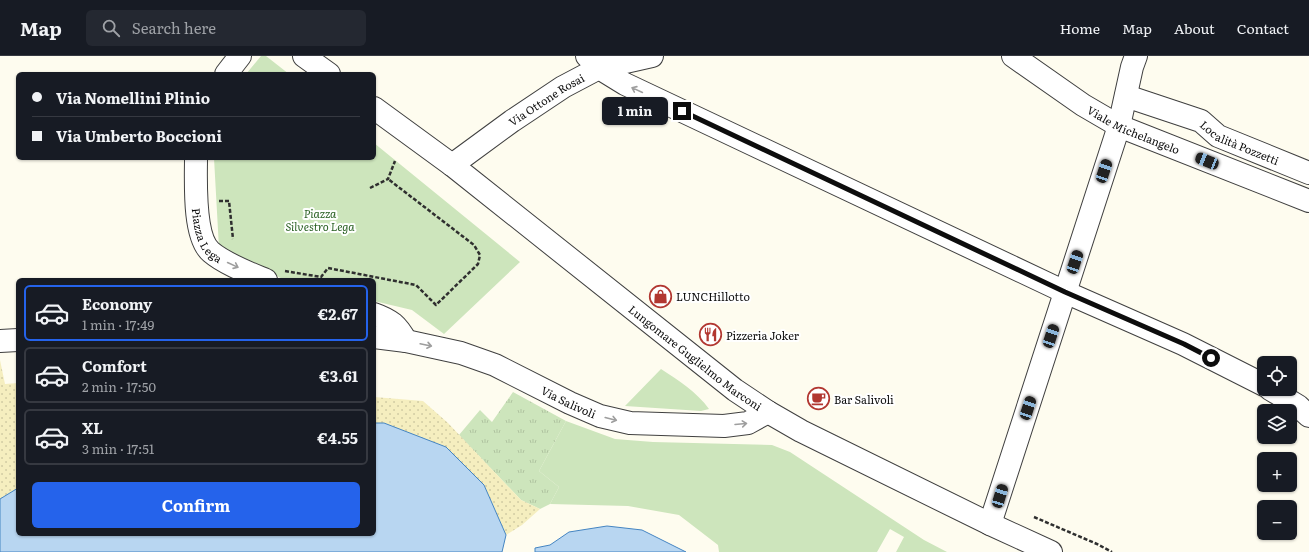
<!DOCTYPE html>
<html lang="en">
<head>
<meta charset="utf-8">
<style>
  body { margin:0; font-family:Literata,serif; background:#242831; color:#f1f3f6; height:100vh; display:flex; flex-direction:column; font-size:15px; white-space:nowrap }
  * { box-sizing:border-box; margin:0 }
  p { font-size:13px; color:#9ea1a6 }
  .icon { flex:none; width:22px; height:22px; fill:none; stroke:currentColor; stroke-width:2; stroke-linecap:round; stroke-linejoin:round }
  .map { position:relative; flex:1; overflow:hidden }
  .details { position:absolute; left:16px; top:222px; width:360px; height:258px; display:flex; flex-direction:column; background:#171b24; border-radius:6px; box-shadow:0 1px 3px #0004 }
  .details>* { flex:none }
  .hud { position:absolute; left:16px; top:16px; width:360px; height:88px; border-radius:6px; box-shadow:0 1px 3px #0004; display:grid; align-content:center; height:88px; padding:0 16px; background:#171b24 }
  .tools { position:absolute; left:1257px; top:300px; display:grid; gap:8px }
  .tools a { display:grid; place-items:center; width:40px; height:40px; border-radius:6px; background:#171b24; box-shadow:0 1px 3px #0004; font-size:20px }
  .end { position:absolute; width:18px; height:18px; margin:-9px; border:5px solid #0d0d0d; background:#fff; box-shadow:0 0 0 2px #fff }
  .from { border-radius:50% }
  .bubble { position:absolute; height:28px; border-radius:6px; background:#171b24; box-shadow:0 1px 3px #0004; font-size:13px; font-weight:700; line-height:28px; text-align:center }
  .car { position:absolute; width:12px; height:24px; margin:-12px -6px; border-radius:5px; box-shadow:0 0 3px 1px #0007; background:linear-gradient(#222 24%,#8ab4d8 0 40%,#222 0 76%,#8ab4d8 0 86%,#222 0) }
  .hud b { display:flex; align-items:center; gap:14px; height:38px; font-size:15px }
  .hud b+b { border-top:1px solid #363941 }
  .hud i { width:10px; height:10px; background:#f1f3f6 }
  ul { padding:7px 0 0; list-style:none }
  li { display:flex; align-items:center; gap:12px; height:56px; margin:0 8px 6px; padding:0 8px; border:2px solid #363941; border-radius:6px }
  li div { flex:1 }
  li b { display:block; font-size:15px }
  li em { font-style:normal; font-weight:700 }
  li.selected { border-color:#2563eb }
  li>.icon { width:36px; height:36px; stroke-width:1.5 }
  .button { display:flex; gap:8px; margin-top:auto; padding:8px 16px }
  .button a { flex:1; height:46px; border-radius:6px; background:#2563eb; color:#fff; font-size:16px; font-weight:700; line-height:46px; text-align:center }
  header { display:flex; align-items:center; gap:24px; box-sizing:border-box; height:56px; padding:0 20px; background:#171b24; border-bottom:1px solid #363941 }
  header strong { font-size:19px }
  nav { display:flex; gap:22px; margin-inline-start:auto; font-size:14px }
  .search { width:280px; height:36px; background:#242831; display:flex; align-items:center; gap:10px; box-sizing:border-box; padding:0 14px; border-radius:6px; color:#9ea1a6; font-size:15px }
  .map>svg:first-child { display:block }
</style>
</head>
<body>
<header>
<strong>Map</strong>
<div class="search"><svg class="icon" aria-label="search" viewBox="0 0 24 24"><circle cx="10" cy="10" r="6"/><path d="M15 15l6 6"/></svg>Search here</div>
<nav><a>Home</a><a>Map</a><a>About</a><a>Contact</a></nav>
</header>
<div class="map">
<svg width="1309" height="496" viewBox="0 0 1309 496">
  <defs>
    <pattern id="grass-tufts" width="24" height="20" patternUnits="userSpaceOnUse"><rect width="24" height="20" fill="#cde5bc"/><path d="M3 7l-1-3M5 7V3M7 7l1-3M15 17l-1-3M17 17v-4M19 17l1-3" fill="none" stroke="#afc3a0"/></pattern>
    <pattern id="sand-dots" width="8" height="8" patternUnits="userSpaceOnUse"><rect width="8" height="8" fill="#f5eebf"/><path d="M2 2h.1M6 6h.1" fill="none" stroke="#d1cba3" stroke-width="1.8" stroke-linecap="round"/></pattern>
  </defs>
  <rect width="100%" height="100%" fill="#fefcef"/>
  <path fill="url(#grass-tufts)" d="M513,336L566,365L539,415L559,431L550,448L540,453L521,444L459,379L480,354L492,366Z"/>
  <path fill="url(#sand-dots)" d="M0,304L5,328L18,327V432L0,443Z
    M374,341L423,345L448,367L521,444L540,453L522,469L506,479L484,429L384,367H374Z"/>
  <path fill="#cde5bc" d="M261,0H266L289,18H246Z
    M374,87L520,206L444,278L412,254L374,245V224H285L219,192L214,102H374Z
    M661,313C678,324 697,336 709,353L701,355L625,350Z
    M566,365L615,383L653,386L772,389L790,396L924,484L947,496H896L904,481L890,473L877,496H719L718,489L679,459L628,450L550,448L559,431L539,415Z"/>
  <path fill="#b8d6f1" stroke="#4585c2" d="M374,367H384L446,391L484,429L506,479L502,496H0V443L18,432V478H374Z
    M607,470L642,474L686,496H535V492L550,489L569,476Z"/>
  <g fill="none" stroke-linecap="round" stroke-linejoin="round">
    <defs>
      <g id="minor">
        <path d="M304,0L329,18"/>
        <path d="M587,0L599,12L625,28L1065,236L1183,288L1264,329"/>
        <path id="s1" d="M1013,0L1083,49L1119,70L1309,145"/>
        <path d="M226,18L240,0"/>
        <path id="s2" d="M1126,40L1201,65L1218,80L1309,117"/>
        <path id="s3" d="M374,52L452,109L735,334L768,356L801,375L990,468L1051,496"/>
        <path id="s4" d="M196,102C196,125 193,181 211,196C225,208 249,217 266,224"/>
        <path id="s5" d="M452,109L512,65L563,31L599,12L652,0"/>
        <path d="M374,258C391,264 397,269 406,285"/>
        <path id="s6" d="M374,281L406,285L461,297L495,309L570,347L600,360L630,367L724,370L748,367L768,356"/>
        <path d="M0,285L18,284"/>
        <path d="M1270,333L1298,350L1309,360"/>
        <path d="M990,468L1119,70L1132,11L1136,0"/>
      </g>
    </defs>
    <use href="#minor" stroke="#404040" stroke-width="24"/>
    <path stroke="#2f2f2f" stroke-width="2.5" stroke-dasharray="4 2" stroke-linecap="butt" d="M370,132L388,123L395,105
      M219,145H229L233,183
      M285,215L321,221L328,212L416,229L436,249L478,208L480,199L474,189L388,123
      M1034,461L1097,488L1112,496"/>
    <use href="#minor" stroke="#fff" stroke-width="22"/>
  </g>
  <defs><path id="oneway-shaft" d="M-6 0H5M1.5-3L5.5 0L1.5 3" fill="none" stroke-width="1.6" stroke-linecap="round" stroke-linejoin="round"/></defs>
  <g stroke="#9e9e9e">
    <use href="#oneway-shaft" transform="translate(637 34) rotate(-155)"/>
    <use href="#oneway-shaft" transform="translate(233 209) rotate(25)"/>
    <use href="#oneway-shaft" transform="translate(426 289) rotate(12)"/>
    <use href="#oneway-shaft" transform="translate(611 363) rotate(14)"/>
    <use href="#oneway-shaft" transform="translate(741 368) rotate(-5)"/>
  </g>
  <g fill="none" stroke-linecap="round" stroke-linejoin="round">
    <path stroke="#0d0d0d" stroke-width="5" d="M682,55L1065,236L1184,288L1211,302"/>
  </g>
  <defs>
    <symbol id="shop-ring" viewBox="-11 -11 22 22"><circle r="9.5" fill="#fff" stroke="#b23731" stroke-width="1.5"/><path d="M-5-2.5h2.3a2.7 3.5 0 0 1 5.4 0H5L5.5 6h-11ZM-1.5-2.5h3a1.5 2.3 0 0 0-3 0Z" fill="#b23731"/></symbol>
    <symbol id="restaurant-ring" viewBox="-11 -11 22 22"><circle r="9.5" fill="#fff" stroke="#b23731" stroke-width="1.5"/><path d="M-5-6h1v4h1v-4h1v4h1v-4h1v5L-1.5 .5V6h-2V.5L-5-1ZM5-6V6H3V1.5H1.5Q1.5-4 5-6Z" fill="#b23731"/></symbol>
    <symbol id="cafe-ring" viewBox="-11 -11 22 22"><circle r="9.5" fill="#fff" stroke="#b23731" stroke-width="1.5"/><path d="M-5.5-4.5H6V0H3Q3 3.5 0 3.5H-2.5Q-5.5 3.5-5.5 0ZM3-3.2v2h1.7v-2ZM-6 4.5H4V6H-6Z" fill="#b23731"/></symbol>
  </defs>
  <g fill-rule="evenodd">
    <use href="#shop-ring" x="648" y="228" width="25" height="25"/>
    <use href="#restaurant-ring" x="698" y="266" width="25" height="25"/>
    <use href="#cafe-ring" x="806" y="330" width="25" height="25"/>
  </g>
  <g text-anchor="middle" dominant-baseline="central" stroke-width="4" stroke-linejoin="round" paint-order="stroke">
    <g font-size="11" fill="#0d0d0d" stroke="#fff">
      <text stroke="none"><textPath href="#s5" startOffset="115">Via Ottone Rosai</textPath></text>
      <text stroke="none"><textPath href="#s1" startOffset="142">Viale Michelangelo</textPath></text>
      <text stroke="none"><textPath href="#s2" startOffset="124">Località Pozzetti</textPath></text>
      <text stroke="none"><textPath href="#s4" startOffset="80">Piazza Lega</textPath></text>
      <text stroke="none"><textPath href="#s3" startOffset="407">Lungomare Guglielmo Marconi</textPath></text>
      <text stroke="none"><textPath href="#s6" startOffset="207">Via Salivoli</textPath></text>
    </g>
    <g font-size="11" font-style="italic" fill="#2a6023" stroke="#fff">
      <text x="320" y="157">Piazza<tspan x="320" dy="13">Silvestro Lega</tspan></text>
    </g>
    <g font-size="11" fill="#0d0d0d" stroke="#fff" text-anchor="start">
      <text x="676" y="240">LUNCHillotto</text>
      <text x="726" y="279">Pizzeria Joker</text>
      <text x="834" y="343">Bar Salivoli</text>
    </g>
  </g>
</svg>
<div class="tools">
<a><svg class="icon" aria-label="locate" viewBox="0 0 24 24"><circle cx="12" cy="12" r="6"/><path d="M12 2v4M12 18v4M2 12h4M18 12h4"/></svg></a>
<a><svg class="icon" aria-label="layers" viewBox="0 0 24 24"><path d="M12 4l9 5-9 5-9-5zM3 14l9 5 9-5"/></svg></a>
<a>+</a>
<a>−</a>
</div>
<i class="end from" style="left:1211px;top:302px"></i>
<i class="end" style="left:682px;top:55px"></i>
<div class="bubble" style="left:602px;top:41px;width:66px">1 min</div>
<i class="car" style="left:1207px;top:105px;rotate:292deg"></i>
<i class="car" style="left:1104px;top:115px;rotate:18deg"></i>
<i class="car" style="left:1075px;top:206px;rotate:18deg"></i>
<i class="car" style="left:1051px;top:280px;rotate:18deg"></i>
<i class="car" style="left:1028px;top:352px;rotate:18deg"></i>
<i class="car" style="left:1000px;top:440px;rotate:17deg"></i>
<div class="hud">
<b><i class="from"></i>Via Nomellini Plinio</b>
<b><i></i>Via Umberto Boccioni</b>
</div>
<section class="details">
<ul>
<li class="selected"><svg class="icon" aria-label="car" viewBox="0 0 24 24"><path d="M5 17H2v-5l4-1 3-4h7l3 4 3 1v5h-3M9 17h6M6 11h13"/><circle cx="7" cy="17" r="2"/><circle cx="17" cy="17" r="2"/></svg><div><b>Economy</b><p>1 min · 17:49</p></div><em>€2.67</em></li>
<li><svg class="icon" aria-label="car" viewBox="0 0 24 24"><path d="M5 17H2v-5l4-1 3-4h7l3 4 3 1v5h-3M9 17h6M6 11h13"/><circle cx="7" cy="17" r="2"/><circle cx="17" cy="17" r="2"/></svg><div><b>Comfort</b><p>2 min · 17:50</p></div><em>€3.61</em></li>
<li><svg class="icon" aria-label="car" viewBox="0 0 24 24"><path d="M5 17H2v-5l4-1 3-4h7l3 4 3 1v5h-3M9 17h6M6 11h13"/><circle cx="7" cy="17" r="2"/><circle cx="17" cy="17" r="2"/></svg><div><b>XL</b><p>3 min · 17:51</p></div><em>€4.55</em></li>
</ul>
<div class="button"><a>Confirm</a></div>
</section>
</div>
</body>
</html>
